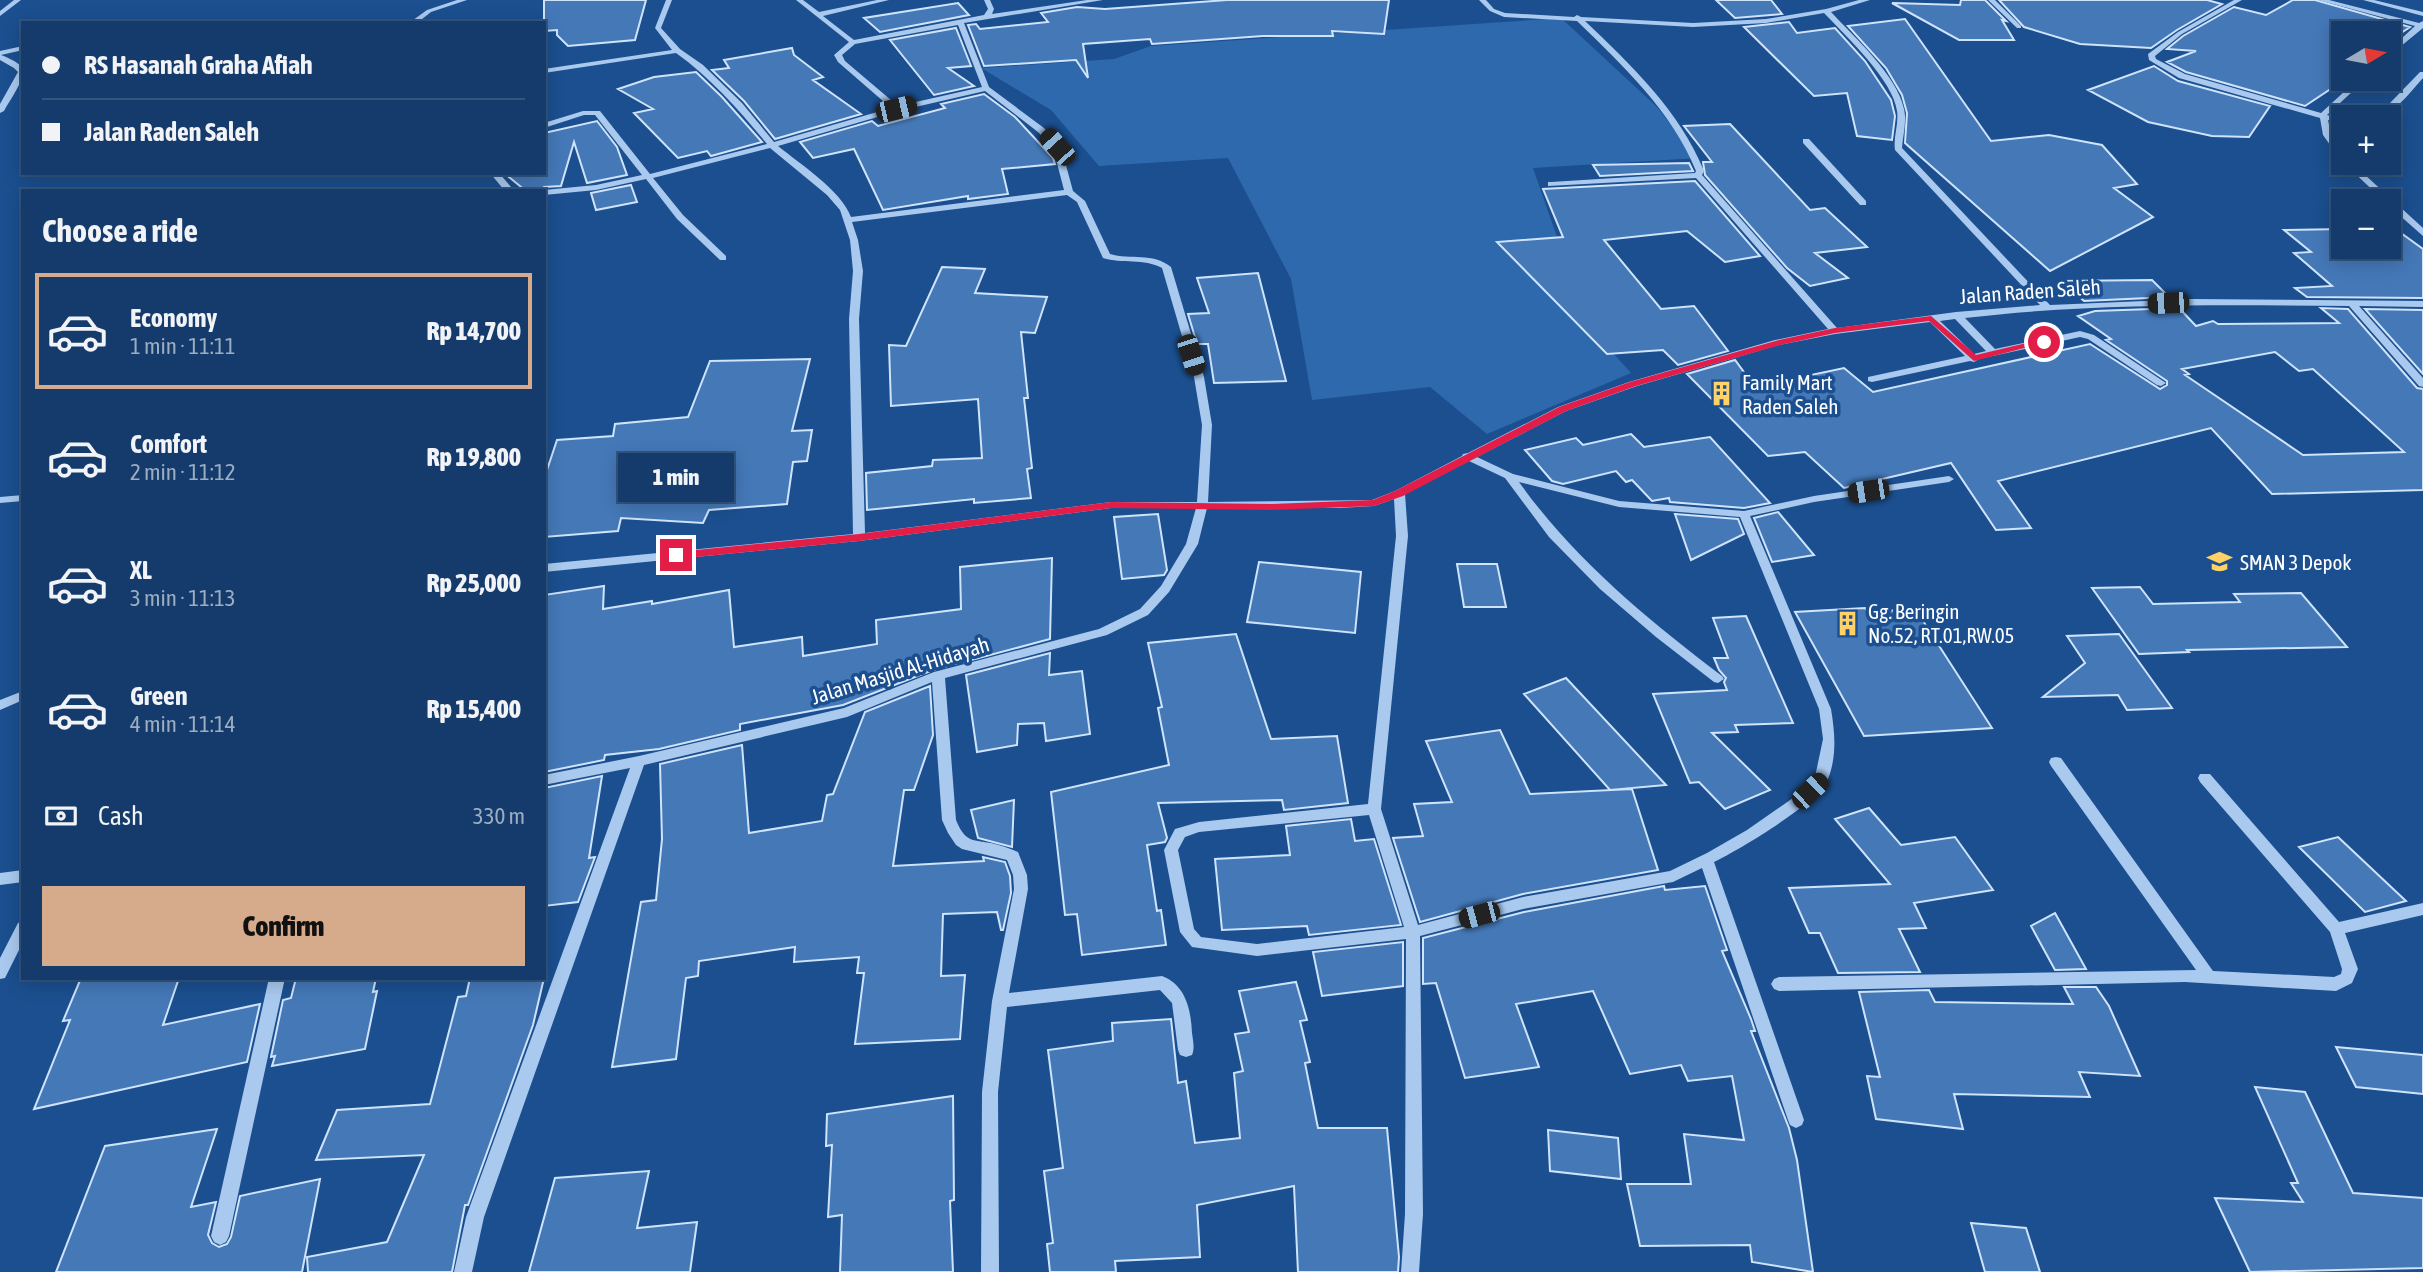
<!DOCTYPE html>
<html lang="en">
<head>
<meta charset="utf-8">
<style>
  body { margin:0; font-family:"Asap Condensed",sans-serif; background:#1d4271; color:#f1f3f6; height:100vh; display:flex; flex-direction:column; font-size:26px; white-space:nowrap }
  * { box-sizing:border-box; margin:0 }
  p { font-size:23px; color:#9dadc1 }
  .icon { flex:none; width:38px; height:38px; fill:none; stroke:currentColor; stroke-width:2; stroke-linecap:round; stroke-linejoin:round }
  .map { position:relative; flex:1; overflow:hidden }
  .sheet { position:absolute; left:21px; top:189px; width:525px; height:791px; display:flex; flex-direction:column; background:#143b6b; border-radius:0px; box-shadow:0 4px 18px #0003,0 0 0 2px #33557e }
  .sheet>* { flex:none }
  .guide { position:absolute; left:21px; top:21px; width:525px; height:154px; border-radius:0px; box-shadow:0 4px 18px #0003,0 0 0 2px #33557e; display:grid; align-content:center; height:154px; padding:0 21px; background:#143b6b }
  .needle { width:46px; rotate:80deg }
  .tools { position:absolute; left:2331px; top:21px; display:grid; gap:14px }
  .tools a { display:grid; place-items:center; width:70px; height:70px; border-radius:0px; background:#143b6b; box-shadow:0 4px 18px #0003,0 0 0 2px #33557e; font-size:35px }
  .end { position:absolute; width:32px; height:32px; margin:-16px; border:9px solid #e11d48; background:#fff; box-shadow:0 0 0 4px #fff }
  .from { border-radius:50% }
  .bubble { position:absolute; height:49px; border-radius:0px; background:#143b6b; box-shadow:0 4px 18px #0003,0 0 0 2px #33557e; font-size:23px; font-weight:800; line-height:49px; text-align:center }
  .car { position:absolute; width:21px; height:42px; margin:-21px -10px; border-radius:9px; box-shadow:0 0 5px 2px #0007; background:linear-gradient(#222 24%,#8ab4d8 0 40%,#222 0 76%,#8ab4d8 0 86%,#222 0) }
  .guide b { display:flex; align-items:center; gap:24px; height:66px; font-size:26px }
  .guide b+b { border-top:2px solid #33557e }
  .guide i { width:18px; height:18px; background:#f1f3f6 }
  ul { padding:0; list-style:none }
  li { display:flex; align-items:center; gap:21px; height:116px; margin:0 14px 10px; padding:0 7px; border:4px solid transparent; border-radius:0px }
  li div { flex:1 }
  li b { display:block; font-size:26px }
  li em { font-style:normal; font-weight:800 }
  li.active { border-color:#d6ab8b }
  li>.icon { width:63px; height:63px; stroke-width:1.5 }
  h2 { padding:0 21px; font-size:32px; line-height:84px }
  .pay { display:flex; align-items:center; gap:18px; height:77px; padding:0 21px; font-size:26px }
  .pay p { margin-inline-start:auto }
  .primary-button { display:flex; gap:14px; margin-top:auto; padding:14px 21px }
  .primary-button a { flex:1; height:80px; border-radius:0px; background:#d6ab8b; color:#111; font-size:28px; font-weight:800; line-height:80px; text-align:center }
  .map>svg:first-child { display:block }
</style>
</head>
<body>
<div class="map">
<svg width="2423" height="1272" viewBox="0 0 2423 1272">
  <rect width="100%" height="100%" fill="#1b4f8f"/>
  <path fill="#2e69ad" d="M1561,18L1656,106L1698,158L1533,168L1557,237L1514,243L1631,373L1487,434L1430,387L1312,400L1291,279L1228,158L1099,166L1051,110L981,68L1114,59L1151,46Z"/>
  <path fill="#4478b7" stroke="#cfe3fa" stroke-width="2" fill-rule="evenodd" d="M544,0H646L635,40L568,46L557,35V30L544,31Z
    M1227,0H1389L1384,34L1332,31L1333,36H1263L1152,44L1150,39L1083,44L1088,78L1076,60L984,66L968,25L976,24L980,29L1048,22L1041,13L1077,7L1105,9Z
    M1716,0H1771L1782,14L1735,18Z
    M1961,0H1985L2006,21L2002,20L2014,40H1959L1892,3L1960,5Z
    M1999,0H2207L2222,4L2177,30L2151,48L2080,44L2024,27Z
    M2293,0H2315L2410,27L2392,39L2396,40L2389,47V33H2343V75L2338,79L2344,80L2305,106L2186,72L2167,62L2196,51L2167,49L2183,36L2234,7L2266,15Z
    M958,3L969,15L880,32L864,18Z
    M1905,19L1991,141L2049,135L2102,145L2137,184L2114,188L2153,217L2050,271L1905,143L1907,113L1902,95L1886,68L1848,26Z
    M1789,22L1797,33L1835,28L1865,61L1891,100L1895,116L1892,140L1857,136L1847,93L1814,96L1744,27Z
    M956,28L971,66L948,68L974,86L934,95L890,40Z
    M792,48L794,55L823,77L813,80L861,114L775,139L744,101L712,70L729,68L724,60Z
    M2154,66L2178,81L2270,106L2249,137L2212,136L2148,122L2088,90Z
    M696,72L722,97L762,142L711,156L707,151L678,158L634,113L653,109L618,89L654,77Z
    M984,94L1015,117L1053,158L1055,164L1002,169L1008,194L968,199V196L883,210L854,149L813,158L800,142L872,121L878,126L945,108L941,104Z
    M597,121L617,147L627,175L587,183L574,142L561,186L544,187L541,191H526L504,173H544V133Z
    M1730,124L1810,210L1825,208L1867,247L1815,253L1848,278L1810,286L1787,268L1705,175L1703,162H1712L1684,126Z
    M1689,163L1693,171L1600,176L1593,165Z
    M1695,181L1760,256L1725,262L1687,231L1604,240L1661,309L1694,306L1728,351L1678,365L1663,350L1607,354L1497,242L1563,237L1543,189Z
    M631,185L637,202L596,210L591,193Z
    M2389,228H2394L2423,249V298L2307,297L2295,288L2332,286L2294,253L2311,252L2284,230L2343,229V247H2389Z
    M942,267L985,269L975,293L1047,297L1035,333L1021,332L1028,398H1024L1032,468L1027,469L1031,498L974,503V499L867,510L866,473L932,466L933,460L982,458L978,399L891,406L889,345L906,346Z
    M1258,273L1286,381L1214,383L1208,344H1197L1188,314L1209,313L1197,278Z
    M2152,280L2169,297L2084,301L2061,281Z
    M2179,308L2196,326L2213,321L2218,324L2339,323L2321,308L2348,309L2417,388L2423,389V490L2272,494L2211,428L1998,481L2031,528L1996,530L1951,463L1844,488L1805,452L1768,456L1687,374L1735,360L1755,387L1844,368L1873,392L2090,344L2160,389L2167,385V381L2106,340L2111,339L2078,316L2095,311ZM2275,352L2299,371L2313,369L2404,452L2303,455L2185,375L2189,374L2182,369Z
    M2365,309L2423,310V374Z
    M810,359L792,431L812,430L807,461L793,462L787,504L709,510L703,523L621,518L618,531L544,537V479L557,440L613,436L615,424L688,417L710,361Z
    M1631,434L1644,447L1710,437L1770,503L1744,508L1670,502L1669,498L1652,501L1632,480L1626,482L1616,471L1563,484L1552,481L1525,450L1576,438L1583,445Z
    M1778,512L1814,555L1772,562L1754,518Z
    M1158,514L1167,570L1164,575L1122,579L1114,517Z
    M1675,514L1738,519L1744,534L1691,560Z
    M1052,558L1050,639L964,662L962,651L958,663L933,670L843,705L740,724V730L659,749L605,755L604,760L544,772V595L604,586L603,609L652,601V604L729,590L734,647L802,637L803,656L877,644L876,620L961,609L960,567Z
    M1259,562L1361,572L1355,633L1247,622Z
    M1457,564H1497L1506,607H1464Z
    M2140,587L2153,604L2240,602L2234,594L2301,593L2347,647L2187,650L2189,652L2139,654L2092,588Z
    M1865,608L1867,611L1916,610L1992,728L1864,736L1795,612Z
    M1746,616L1793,723L1735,725L1738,732L1712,733L1770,790L1725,809L1699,782L1690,783L1653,694L1727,690L1724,682L1726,678L1719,670L1714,658H1728L1713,618Z
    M1236,634L1271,739L1337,736L1348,803L1284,810L1282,800L1158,803L1167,838L1165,842L1147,845L1157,911L1161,910L1166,945L1082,955L1077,914L1065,915L1051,792L1169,765L1158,708L1162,707L1148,643Z
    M2119,634L2172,708L2127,710L2118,695L2043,697L2085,663L2067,636Z
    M1050,653L1049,675L1082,671L1090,734L1046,741L1044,723L1018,724L1017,745L977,752L966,675Z
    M1566,678L1666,785L1610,790L1524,694Z
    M930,686L933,735L914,790H904L893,866L984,861L983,857L1005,862L1010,876L1011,893L1003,930H1001L997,912L943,914L941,976L965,975L960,1039L855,1044L864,973H857L859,957L794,962L795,947L699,961L698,976L686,978L676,1059L612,1067L641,902L656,900L662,839L660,764L742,745L749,833L822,821L827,795L833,794L865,712Z
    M1500,730L1530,794L1632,789L1658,870L1523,894L1420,922L1393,838L1423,836L1414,804L1452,802L1426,741Z
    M602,776L589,858L595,857L578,902L544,906V788Z
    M1014,800L1012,847L978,838L971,810Z
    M1869,808L1901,845L1955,837L1993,890L1914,903L1926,928L1899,929L1920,972L1838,973L1820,933H1809L1789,888L1890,884L1835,819Z
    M1351,819L1355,841L1374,839L1401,925L1309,935L1307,926L1222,930L1215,859L1290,855L1286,826Z
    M2338,837L2406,901L2365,912L2299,847Z
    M1664,886L1665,890L1705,886L1727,950L1722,951L1751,1019L1755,1031H1751L1789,1128L1797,1160L1813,1272L1752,1262L1750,1245L1640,1246L1627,1184H1691L1684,1134L1744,1140L1732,1076L1688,1081L1681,1065L1630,1074L1593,991L1516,1004L1539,1067L1465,1078L1436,983L1423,984V938L1524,912Z
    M2055,913L2086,969L2055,970L2031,926Z
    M1403,942V986L1322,996L1313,952Z
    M81,978H179L163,1025L260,1004L247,1062L34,1109L70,1020L63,1021Z
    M296,978H376L373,992L377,991L365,1049L272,1066L275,1056L271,1057L283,1000L291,998Z
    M470,978H544L533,1025L468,1205H465L452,1272H308L307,1257L387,1242L424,1155L316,1160L337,1110L430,1104L458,997L466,996Z
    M1296,982L1307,1020L1300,1021L1310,1062L1305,1063L1318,1128H1387L1399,1257L1398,1272H1298L1294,1186L1197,1205L1200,1257L1115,1261L1116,1272H1050L1047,1244L1053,1243L1044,1171L1063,1168L1048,1050L1113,1041L1112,1023L1171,1019L1178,1083L1186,1081L1195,1143L1240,1138L1234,1073L1243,1071L1235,1034L1249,1032L1239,991Z
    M2064,987H2096L2109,1006L2140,1076L2079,1072L2090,1097L1954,1094L1963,1129L1876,1119L1867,1076L1880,1077L1859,992L1929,990L1935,1002L2073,1004Z
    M2336,1047L2423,1055V1094L2356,1087Z
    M2255,1087L2305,1092L2353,1193L2423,1198V1268L2250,1272L2215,1198L2303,1202L2291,1183H2298Z
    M953,1096L954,1200L950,1201L953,1272H840L842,1215L828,1217L832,1145L826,1146L827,1114Z
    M217,1129L191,1207L216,1202L208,1235L212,1243L219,1247L227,1244L231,1237L240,1196L320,1179L302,1272H56L105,1146Z
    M1548,1130L1618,1138L1621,1179L1550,1171Z
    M649,1171L637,1228L697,1222L690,1272H529L555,1178Z
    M1971,1223L2026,1228L2040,1272H1985Z"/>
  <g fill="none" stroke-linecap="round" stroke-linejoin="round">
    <path fill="#a9c9ee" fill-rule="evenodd" d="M14,0H21L0,16V11Z
      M457,0H467L431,12L417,23H409L427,10Z
      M666,0H672L661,28L680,49L703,65L742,103L774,142L891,108L838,62L834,55L849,42L796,0H803L819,12L877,0H889L823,16L854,40L984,15L988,9L984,0H990L994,9L992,14L1087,0H1103L964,23L989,87L1044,128L1061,147L1073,191L1085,201L1110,254C1130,260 1153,252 1171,267L1204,377L1212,425L1208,502L1372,500L1395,491L1462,456L1463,454L1468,453L1558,407L1629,382L1775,340L1828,329L1696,178L1548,186V182H1551L1695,173L1696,171C1672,111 1622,65 1577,21L1504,17L1490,11L1479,0H1486L1494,9L1505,13L1574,17L1577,15L1581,17L1693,23L1766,19L1826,9L1859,0H1870L1831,12C1854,37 1897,75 1904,109C1907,121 1903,135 1902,148L2050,305L2192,299L2423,301V307L2359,306L2423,378V387L2419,386L2349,306C2221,305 2092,303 1965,318L1995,349L2080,331L2094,335L2166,383L2161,386L2157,385L2088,339L2080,337L1979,359L1974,362L1970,361L1872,382L1868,381V377L1965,356L1930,322L1835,334L1779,345L1637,386L1566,411L1477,457L1513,474L1619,501L1744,511L1814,496L1949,476L1954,479L1949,482L1814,502L1750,516L1831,709C1835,733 1837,756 1828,779C1818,803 1739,850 1714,862L1804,1120L1802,1125L1796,1128L1790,1125L1788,1120L1702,868L1673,882L1523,909L1420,936L1423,1214L1419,1272H1401L1405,1214L1406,939L1257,956L1192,947L1180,932L1164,850L1175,829L1199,822L1368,804L1396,536L1394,499L1374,506L1339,508H1207L1198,544L1169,592L1148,615L1107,635L945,678L956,820C965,841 970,840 991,843C1000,845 1009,848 1018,852L1027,875L1028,889L1009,993L1162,976C1186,985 1191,1010 1192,1033C1193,1041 1195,1048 1192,1055L1186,1057L1180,1055L1178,1050L1172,1003L1160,990L1007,1007L998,1092L999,1272H981L982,1092L992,1001L1014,889L1013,875L1007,860L962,849L956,845L948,833L942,820L932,682L847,717L644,765L484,1217L472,1272H454L466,1217L630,768L544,785V775L639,756L844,708L934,672L1099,629L1140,609L1161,586L1186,544L1196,508H1111L859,541L544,572V564L853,534L849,319L853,271L850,240L840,210L827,195L770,148L653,178L683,215L726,256V260H720L677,219L646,179L596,190L544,195V190L596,185L642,175L595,115H584L544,128V123L583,111H600L650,174L767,144C739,110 711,78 676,53L544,73V69L672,50L655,28ZM1824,13C1846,36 1893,80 1897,111C1899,124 1893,137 1895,150L2040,305L1956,312L1837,328L1702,175L1704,171C1680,111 1631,65 1585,21L1693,27L1766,23ZM958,25L982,87L898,106L845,61L842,55L855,44ZM985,91L1038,132L1053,148L1064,190L851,217C841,190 800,164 778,146L898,111ZM1067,195L1077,202L1103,258C1122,264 1144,258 1162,268L1194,377L1202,425L1197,502H1111L865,533L859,319L863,271L858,240L852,222ZM1955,319L1986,351L1974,354L1940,321ZM1469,461L1505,478L1549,537L1600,589L1656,637L1714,682L1718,683L1724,679L1722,676C1647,619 1574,559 1519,482L1619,507L1740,517L1819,709L1823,739L1815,777L1793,798L1747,830L1707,853L1670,871L1523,897L1418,925L1381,809L1408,536L1405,494ZM1369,815L1404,927L1257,944L1201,937L1194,929L1178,850L1185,837L1199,832Z
      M1988,0H1995L2021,26V28H2017Z
      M2234,0H2242L2182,34L2155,56L2156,59L2185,74L2321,113L2358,79H2366L2327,115L2343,120V124L2328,120L2331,135L2343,152V159H2340L2323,135L2320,118L2179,78L2149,60L2148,54L2178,32Z
      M2318,0H2329L2419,23L2423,21V28L2389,56V50L2415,26Z
      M2363,0H2374L2423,12V16Z
      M23,46V50L1,55C6,57 16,61 21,66C29,75 9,101 4,111L0,113V104L18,72L14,68L0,60V51Z
      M2420,72H2423V78C2410,92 2393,117 2372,117L2390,103Z
      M1803,139H1809L1866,201V205H1860L1803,143Z
      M2344,163H2352L2423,228V236L2389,206V201H2384Z
      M490,173H499L511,187L521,191H505Z
      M23,495V501L0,503V497Z
      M23,691V700L0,710V700Z
      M2056,757L2061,758L2213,971L2334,977L2341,974L2342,969L2330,932L2200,782L2198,778L2200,774H2210L2339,922L2423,903V915L2345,933L2358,969L2352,983L2336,991L2185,982L1779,991L1774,989L1771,984L1774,979L1779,977L2196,970L2051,766L2049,762L2051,758Z
      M23,870V882L0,885V873Z
      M23,921V942L5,978L0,979V958L18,923Z
      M269,978H285L229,1236L226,1242L220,1245L214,1242L211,1236Z"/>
  </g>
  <path fill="#e11d48" d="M1931,316L1976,355L2044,339L2048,342L1974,361L1929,321L1835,333L1780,345L1636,386L1566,411L1403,496L1374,506L1272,510L1111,508L859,541L676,559L670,555L676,552L859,534L1111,502L1272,504L1373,500L1395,491L1559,407L1630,382L1779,340L1835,328Z"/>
  <defs>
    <symbol id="building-bare" viewBox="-9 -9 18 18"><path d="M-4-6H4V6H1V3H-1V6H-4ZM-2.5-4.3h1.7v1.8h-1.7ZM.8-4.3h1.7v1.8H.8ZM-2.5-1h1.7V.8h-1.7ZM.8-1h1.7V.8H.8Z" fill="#ffd166" stroke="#1b4f8f" stroke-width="2.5" paint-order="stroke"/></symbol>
    <symbol id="school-bare" viewBox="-9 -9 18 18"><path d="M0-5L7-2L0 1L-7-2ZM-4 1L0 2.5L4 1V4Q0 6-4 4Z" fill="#ffd166" stroke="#1b4f8f" stroke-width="2.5" paint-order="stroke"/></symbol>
  </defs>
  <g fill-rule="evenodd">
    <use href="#building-bare" x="1704" y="376" width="35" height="35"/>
    <use href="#school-bare" x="2202" y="544" width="35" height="35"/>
    <use href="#building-bare" x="1830" y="606" width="35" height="35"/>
  </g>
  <g text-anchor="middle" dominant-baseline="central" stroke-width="7" stroke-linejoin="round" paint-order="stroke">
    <g font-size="21" fill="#fff" stroke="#1b4f8f">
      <text transform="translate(2030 291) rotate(-4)">Jalan Raden Saleh</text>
      <text transform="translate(900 670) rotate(-17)">Jalan Masjid Al-Hidayah</text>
    </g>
    <g font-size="21" fill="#fff" stroke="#1b4f8f" text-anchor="start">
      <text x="1742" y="382">Family Mart<tspan x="1742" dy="24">Raden Saleh</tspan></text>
      <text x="2240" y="562">SMAN 3 Depok</text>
      <text x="1868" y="611">Gg. Beringin<tspan x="1868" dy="24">No.52, RT.01,RW.05</tspan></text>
    </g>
  </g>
</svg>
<div class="tools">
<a><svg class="needle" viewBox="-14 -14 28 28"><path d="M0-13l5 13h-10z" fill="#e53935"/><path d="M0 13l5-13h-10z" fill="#9dadc1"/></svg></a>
<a>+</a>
<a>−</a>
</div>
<i class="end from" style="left:2044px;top:342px"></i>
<i class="end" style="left:676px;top:555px"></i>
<div class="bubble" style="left:618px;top:453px;width:116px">1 min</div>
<i class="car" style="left:896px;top:109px;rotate:77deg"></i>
<i class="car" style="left:1057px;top:147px;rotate:318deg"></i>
<i class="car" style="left:2168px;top:303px;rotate:268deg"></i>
<i class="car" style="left:1191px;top:355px;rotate:162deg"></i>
<i class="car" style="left:1868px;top:491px;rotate:261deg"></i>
<i class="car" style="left:1810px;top:791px;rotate:46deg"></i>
<i class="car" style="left:1479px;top:915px;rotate:255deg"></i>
<div class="guide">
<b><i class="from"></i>RS Hasanah Graha Afiah</b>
<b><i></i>Jalan Raden Saleh</b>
</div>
<section class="sheet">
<h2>Choose a ride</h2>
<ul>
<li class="active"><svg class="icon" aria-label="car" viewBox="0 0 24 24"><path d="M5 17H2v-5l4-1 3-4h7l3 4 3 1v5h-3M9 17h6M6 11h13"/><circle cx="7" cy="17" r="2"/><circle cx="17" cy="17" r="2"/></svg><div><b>Economy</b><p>1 min · 11:11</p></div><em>Rp 14,700</em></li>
<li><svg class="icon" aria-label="car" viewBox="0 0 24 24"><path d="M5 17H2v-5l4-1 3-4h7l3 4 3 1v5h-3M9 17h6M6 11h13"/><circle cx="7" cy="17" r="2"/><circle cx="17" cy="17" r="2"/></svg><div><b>Comfort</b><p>2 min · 11:12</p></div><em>Rp 19,800</em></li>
<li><svg class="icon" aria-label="car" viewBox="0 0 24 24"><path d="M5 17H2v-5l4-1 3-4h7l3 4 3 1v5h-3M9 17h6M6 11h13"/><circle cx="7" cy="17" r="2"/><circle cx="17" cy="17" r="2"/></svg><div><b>XL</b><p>3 min · 11:13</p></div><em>Rp 25,000</em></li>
<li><svg class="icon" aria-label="car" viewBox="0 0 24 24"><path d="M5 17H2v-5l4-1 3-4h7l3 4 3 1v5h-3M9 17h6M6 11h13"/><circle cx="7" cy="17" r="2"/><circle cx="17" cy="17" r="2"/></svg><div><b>Green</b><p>4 min · 11:14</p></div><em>Rp 15,400</em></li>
</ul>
<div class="pay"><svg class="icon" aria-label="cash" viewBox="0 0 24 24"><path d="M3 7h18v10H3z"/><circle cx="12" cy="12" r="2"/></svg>Cash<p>330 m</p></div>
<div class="primary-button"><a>Confirm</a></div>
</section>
</div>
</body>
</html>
